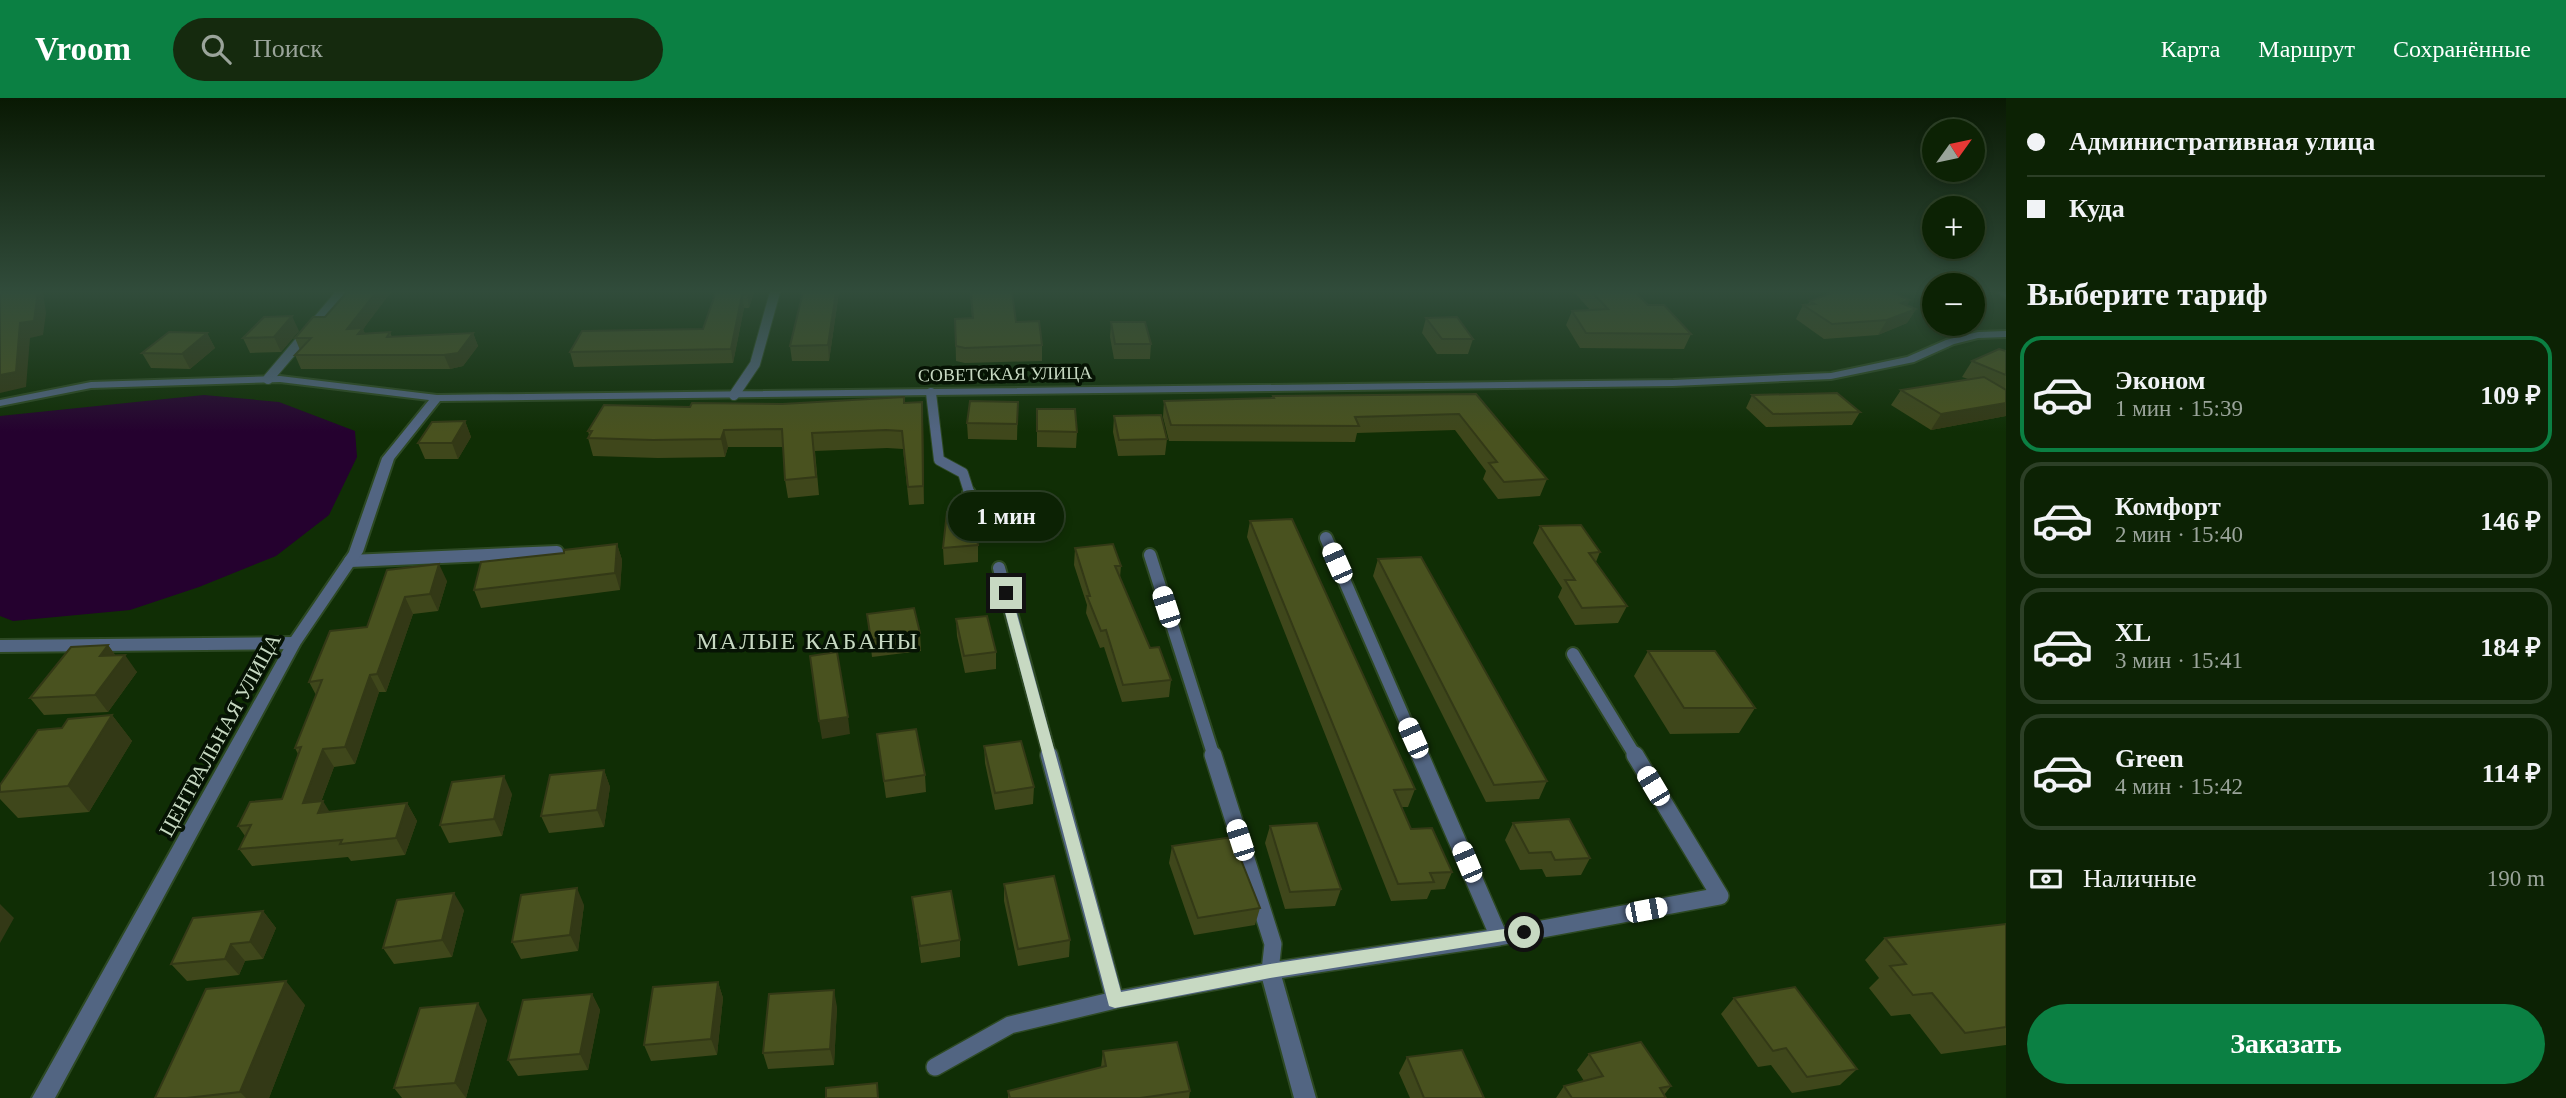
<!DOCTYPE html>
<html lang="ru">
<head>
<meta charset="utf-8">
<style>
  body { margin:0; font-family:Georgia,serif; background:#152a0e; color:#f1f3f6; height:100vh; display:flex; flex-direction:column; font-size:26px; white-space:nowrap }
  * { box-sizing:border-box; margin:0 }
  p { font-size:23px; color:#9aa49a }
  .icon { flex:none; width:38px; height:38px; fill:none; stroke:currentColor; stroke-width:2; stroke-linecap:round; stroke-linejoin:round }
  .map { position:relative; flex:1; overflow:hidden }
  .panel { display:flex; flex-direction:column; background:#0c2204; width:560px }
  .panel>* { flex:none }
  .banner { display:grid; align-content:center; height:154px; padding:0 21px; background:#0c2204 }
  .needle { width:46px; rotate:57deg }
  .tools { position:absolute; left:1922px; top:21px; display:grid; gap:14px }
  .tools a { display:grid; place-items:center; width:63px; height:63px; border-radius:50%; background:#0c2204; box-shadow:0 4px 10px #0003,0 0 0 2px #2c3f26; font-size:35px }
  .end { position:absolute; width:32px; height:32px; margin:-16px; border:9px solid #c7d9c2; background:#111; box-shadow:0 0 0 4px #111 }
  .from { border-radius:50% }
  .bubble { position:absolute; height:49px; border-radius:24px; background:#0c2204; box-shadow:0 4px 10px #0003,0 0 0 2px #2c3f26; font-size:23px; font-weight:700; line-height:49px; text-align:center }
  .car { position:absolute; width:21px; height:42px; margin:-21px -10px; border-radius:9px; box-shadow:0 0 5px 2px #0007; background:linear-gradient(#fff 24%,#345 0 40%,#fff 0 76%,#345 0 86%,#fff 0) }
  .banner b { display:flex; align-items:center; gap:24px; height:66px; font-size:26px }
  .banner b+b { border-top:2px solid #2c3f26 }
  .banner i { width:18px; height:18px; background:#f1f3f6 }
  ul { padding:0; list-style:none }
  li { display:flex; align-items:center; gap:21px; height:116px; margin:0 14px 10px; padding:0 7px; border:4px solid #2c3f26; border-radius:21px }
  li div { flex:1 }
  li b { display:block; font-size:26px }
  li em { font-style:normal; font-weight:700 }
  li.selected { border-color:#0b8043 }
  li>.icon { width:63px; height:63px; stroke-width:1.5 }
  h2 { padding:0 21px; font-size:32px; line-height:84px }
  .pay { display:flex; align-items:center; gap:18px; height:77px; padding:0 21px; font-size:26px }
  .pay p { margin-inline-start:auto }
  .button { display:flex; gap:14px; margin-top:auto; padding:14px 21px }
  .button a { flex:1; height:80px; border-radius:42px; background:#0b8043; color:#fff; font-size:28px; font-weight:700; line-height:80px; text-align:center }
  header { display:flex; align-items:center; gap:42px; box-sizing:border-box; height:98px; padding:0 35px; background:#0b8043; color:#fff }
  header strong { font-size:33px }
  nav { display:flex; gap:38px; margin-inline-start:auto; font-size:24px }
  .search { width:490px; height:63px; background:#152a0e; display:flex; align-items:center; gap:18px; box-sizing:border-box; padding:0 24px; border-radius:38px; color:#9aa49a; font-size:26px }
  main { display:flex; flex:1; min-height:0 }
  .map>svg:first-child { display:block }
</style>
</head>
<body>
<header>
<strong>Vroom</strong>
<div class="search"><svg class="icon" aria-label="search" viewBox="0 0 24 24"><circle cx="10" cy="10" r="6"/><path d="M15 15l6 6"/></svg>Поиск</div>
<nav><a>Карта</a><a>Маршрут</a><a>Сохранённые</a></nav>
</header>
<main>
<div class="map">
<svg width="2006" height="1000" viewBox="0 0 2006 1000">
  <rect width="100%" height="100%" fill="#102e05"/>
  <path fill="#25012f" d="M204,297L279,304L355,333L357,359L329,417L276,458L199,489L130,512L13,523L0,518V318Z"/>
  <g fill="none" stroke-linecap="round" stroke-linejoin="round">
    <defs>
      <path id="service-far2" d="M268,281L342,194
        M931,295L939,362L963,375L970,397
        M734,297L755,266L775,194"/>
      <path id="service-far1" d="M969,395L975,413
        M1326,440L1421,659
        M1150,457L1214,659
        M350,463L557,454
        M999,470L1050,659
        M0,548L294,545
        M1573,556L1636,659"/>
      <path id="service" d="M1049,657L1115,902
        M1213,657L1273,846L1270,873
        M1499,839L1720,798L1635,657
        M935,969L1010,927L1115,902L1270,873L1499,839L1420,657"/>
      <path id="minor" d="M1997,194H2006V199Z
        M2006,233V239L1978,240L1954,246L1914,264L1831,281L1673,288L440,303L394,361L363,454L300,547L55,1000H32L287,545L349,454L382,360L429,302L280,284L91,290L0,308V302L91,284L280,278L437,297L1673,282L1831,275L1907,259L1946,242L1978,234Z
        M1270,864L1277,867L1280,873L1316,1000H1294L1260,873L1263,867Z"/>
    </defs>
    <use href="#service-far2" stroke="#2d4923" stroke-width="12"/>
    <use href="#service-far1" stroke="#2d4923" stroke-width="16"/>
    <use href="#service" stroke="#2d4923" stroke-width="20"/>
    <use href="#minor" stroke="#2d4923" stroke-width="4"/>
    <use href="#service-far2" stroke="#526582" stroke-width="10"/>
    <use href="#service-far1" stroke="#526582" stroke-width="12"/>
    <use href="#service" stroke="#526582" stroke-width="17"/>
    <use href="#minor" fill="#526582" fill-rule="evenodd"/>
  </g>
  <path fill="#3f471b" d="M347,194H391L363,231L365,236L390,234L392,239L473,235L478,248L463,268L450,271H301L295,257L300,252L295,240L325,219Z
    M716,194H754L749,210H744L733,265L574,269L570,254L703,231Z
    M839,194L829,263H792L790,248Z
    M970,194H1012L1016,224L1042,247V263L965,265L956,263L955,221L972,220Z
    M1574,194H1635L1648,207L1691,236L1684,251L1580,250L1566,227L1572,213L1590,212Z
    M1910,202L1907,207L1916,211L1907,225L1878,237L1824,241L1796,221L1803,207L1808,206L1810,203Z
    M1426,220L1473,241L1468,256H1437L1422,235Z
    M1111,224L1151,246L1150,261H1114L1110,239Z
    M299,233L281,254L250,255L243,240Z
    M207,235L215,250L190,271L151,270L142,255Z
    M2006,253V318L1931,332L1891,307L1901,292L1968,281L1962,279L1972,263Z
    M1476,296L1547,381L1540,398L1498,401L1483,381L1486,373L1455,332L1357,335L1355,344L1169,343L1163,319L1164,303L1273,300V298Z
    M1752,297L1860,314L1852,327L1766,329L1746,310Z
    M1018,304L1017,342L968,341L967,325Z
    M905,305L923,322L924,406L909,407L903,351L887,350L815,353L819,397L788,400L785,382L783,349H728L725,359L658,360L593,358L588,340L589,337L588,333L690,309L782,306Z
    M1037,311L1077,334L1076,350L1037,349Z
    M1114,318L1167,341L1165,357L1118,358L1113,334Z
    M465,323L471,339L458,361H425L418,345Z
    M1250,423L1415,691L1408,709H1401L1411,731L1452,774L1445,791L1431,792L1427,801L1391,803L1247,439Z
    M1540,428L1600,454L1596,464L1627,508L1618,525L1575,527L1558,499L1562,490L1533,445Z
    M617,446L622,462L620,492L481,510L474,492L564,455Z
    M978,447V464L944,467L943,450Z
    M1075,450L1121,468L1120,480L1150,550L1171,582L1169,599L1122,604L1104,549L1100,550L1086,515L1087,507L1074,467Z
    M1378,461L1547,683L1539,701L1486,704L1373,478Z
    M387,472L447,483L438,513L413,516L386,594H379L355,666L334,669L321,704L329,714L407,705L417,723L405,757L351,763L348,759L252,768L239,751L245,738L238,728L282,701L298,656L295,650L316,597L309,584L367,529Z
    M867,516L920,535L921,553L872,559Z
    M956,521L996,554V571L965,575L957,538Z
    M108,547L116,558L137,574L108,614L44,617L30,600Z
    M1648,553L1755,610L1739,635L1670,636L1634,578Z
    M112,617L132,643L89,714L18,720L0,701V687Z
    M877,636L925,677L926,694L886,700Z
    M984,648L1034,689L1033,706L995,712L985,665Z
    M604,672L610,689L604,729L549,735L541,718Z
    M512,696L502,738L449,745L440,727Z
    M1513,725L1590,760L1581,777L1546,779L1542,771L1520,772L1505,742Z
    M1270,728L1341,791L1335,808L1285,811L1265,745Z
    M1172,748L1260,810L1255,827L1194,837L1169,765Z
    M1004,786L1070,842L1069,859L1018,868L1004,803Z
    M912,799L960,842V859L921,865Z
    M584,807L578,853L521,861L512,844Z
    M464,812L452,859L394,866L383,850Z
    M263,813L276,830L263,861L245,863L239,877L187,883L171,866Z
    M2006,826V947L1941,956L1910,916L1891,918L1869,890L1879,880L1865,862L1885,840Z
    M718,884L723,900L717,957L651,963L644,947Z
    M592,896L600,912L588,972L518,978L508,962Z
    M1734,900L1857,971L1840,987L1792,995L1771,967L1758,969L1721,916Z
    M305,907L269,1000H155Z
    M837,909L834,967L768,971L763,955Z
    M487,922L466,1000H402L394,990Z
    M1103,953L1190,993L1189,1000H1008V993L1101,969Z
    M1589,956L1671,988L1664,997L1666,1000H1556L1564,988L1584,983L1577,972Z
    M1407,959L1484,1000H1410L1399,975Z"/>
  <path fill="#333916" d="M36,194H43L46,215L43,237L30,240L26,289L0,295V277L20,225Z
    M376,194H391L363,231L369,244L347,231Z
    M748,194H754L749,210L747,196Z
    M836,194H839L829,263L828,247Z
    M742,197L744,210L733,265L731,251Z
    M1910,202L1902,216L1916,211L1907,225L1878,237L1887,222L1901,205Z
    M292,218L299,233L281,254L274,239Z
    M207,235L215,250L190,271L182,256Z
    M473,235L478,248L463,268L450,271L444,257Z
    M922,304L923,322L924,406L923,388Z
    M2006,305V318L1931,332L1941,316Z
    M465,323L471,339L458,361L452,345Z
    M724,332L728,349L725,359L721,341Z
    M617,446L622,462L620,492L615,475Z
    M439,466L447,483L438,513L430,496Z
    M405,499L413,516L386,594L377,576Z
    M108,547L120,564L125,557L137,574L108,614L95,597L100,558Z
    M370,577L379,594L355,666L345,649Z
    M112,617L132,643L89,714L68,688Z
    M848,619L850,636L822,641L819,623Z
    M323,651L334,669L314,722L303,705Z
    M604,672L610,689L604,729L597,712Z
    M504,678L512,696L502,738L494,721Z
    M323,703L334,721L318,715Z
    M407,705L417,723L405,757L396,740Z
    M577,790L584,807L578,853L570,837Z
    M454,795L464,812L452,859L442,842Z
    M0,806L14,820L0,845Z
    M263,813L276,830L263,861L250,844Z
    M231,846L245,863L239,877L225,861Z
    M286,883L305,907L269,1000H246L240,994Z
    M718,884L723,900L717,957L711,941Z
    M834,892L837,909L834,967L830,951Z
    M592,896L600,912L588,972L580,956Z
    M478,905L487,922L466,1000L455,985Z"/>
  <path fill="#49521f" stroke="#333916" stroke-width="2" d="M0,194H36L37,201L34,223L20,225L16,274L0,277Z
    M347,194H376L347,231L363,230L358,236L390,234L387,239L473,235L458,255L444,257H295L311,240H295L313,219H325Z
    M716,194H748L747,196L742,197L731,251L570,254L582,233L703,231Z
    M803,194H836L828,247L790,248Z
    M971,194H1012L1016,224L1039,223L1042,247L965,250L956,248L955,221L973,220Z
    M1592,194H1635L1648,207H1664L1691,236L1586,235L1572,213L1608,211Z
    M1834,194H1891L1910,202L1901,205L1916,211L1887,222L1832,226L1803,207L1815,206L1810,203Z
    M292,218L274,239L243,240L264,219Z
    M1457,219L1473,241H1442L1426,220Z
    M1111,224H1145L1151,246H1115Z
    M169,234L207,235L182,256L142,255Z
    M1999,251L2006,253V277L1972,263Z
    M1984,279L2006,292V305L1941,316L1901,292Z
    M1837,295L1860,314L1773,316L1752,297Z
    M1476,296L1547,381L1504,384L1489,365L1497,364L1459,316L1355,319L1359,328L1171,327L1164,303L1274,300L1273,298Z
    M904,299V305L922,304L923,388L908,389L902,333L886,332L812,335L816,379L785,382L782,331L724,332L721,341L653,342L588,340L592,333H588L604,307L690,309L692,305L782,306Z
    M970,303L1018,304L1017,326L967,325Z
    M1037,311H1075L1077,334L1037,333Z
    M1161,317L1167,341L1119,342L1114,318Z
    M465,323L452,345H418L432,324Z
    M972,412L978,447L943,450L947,414Z
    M1292,421L1415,691L1394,692L1411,731L1432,730L1452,774L1430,775L1434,784L1398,786L1250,423Z
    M1581,427L1600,454L1589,455L1627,508L1582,510L1565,482H1575L1540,428Z
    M617,446L615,475L474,492L481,464L564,455V452Z
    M1113,446L1121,468H1115L1150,550L1159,549L1171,582L1123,587L1106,532L1101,533L1087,498H1090L1075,450Z
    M1421,459L1547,683L1494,687L1378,461Z
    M439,466L430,496L405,499L377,576L370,577L345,649L323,651L303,705L323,703L318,715L407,705L396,740L340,746L342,742L239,751L251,727L238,728L250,704L282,701L301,649L295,650L322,582L309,584L330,533L367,529L387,472Z
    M914,510L920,535L871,542L867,516Z
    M987,518L996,554L964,558L956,521Z
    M108,547L100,558L125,557L95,597L30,600L71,549Z
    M1648,553H1715L1755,610H1684Z
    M837,554L848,619L819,623L810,558Z
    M112,617L68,688L0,694V687L38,632L62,630L68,621Z
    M916,631L925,677L884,683L877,636Z
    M1021,643L1034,689L995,695L984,648Z
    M604,672L597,712L541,718L550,677Z
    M504,678L494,721L440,727L452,684Z
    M1569,721L1590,760L1555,762L1551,754L1529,755L1513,725Z
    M1317,725L1341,791L1290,794L1270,728Z
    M1232,739L1260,810L1198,820L1172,748Z
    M1054,778L1070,842L1018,851L1004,786Z
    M577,790L570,837L512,844L521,797Z
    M951,793L960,842L920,848L912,799Z
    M454,795L442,842L383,850L397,802Z
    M263,813L250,844L231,846L225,861L171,866L193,820Z
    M2006,826V929L1965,935L1932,895L1913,897L1890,868L1906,866L1885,840Z
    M286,883L240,994L186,1000H155L206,891Z
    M718,884L711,941L644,947L653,889Z
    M1795,889L1857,971L1807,979L1786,950L1773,953L1734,900Z
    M834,892L830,951L763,955L769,896Z
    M592,896L580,956L508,962L523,902Z
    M478,905L455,985L394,990L420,910Z
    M1177,944L1190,993L1140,1000H1010L1008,993L1106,968L1103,953Z
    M1641,944L1671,988L1660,990L1666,1000H1572L1564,988L1603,978L1589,956Z
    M1462,952L1484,1000H1424L1407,959Z
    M877,985L878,1000H826V990Z"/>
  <linearGradient id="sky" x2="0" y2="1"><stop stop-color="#091903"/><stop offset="0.58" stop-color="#314c3b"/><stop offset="1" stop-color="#314c3b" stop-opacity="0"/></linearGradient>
  <rect width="2006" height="334" fill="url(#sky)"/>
  <path fill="#c7d9c2" d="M1006,491L1011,495L1121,894L1270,866L1524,828L1529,830L1531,834L1529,839L1270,880L1115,910L1109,908L1000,495Z"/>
  <g text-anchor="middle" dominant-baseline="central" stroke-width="7" stroke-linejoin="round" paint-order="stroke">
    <g font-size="18" fill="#c7d9c2" stroke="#061304">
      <text transform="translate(1005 276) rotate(-1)">СОВЕТСКАЯ УЛИЦА</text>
    </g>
    <g font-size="21" fill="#c7d9c2" stroke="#061304">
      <text transform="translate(220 637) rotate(-61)">ЦЕНТРАЛЬНАЯ УЛИЦА</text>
    </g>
    <g font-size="24" letter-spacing="2" fill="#c7d9c2" stroke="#061304">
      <text x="808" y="543">МАЛЫЕ КАБАНЫ</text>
    </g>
  </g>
</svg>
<div class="tools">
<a><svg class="needle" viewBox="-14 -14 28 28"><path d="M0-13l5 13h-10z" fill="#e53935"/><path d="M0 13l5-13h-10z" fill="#9aa49a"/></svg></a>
<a>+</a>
<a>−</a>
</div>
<i class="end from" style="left:1524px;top:834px"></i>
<i class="end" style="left:1006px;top:495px"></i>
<div class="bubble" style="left:948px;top:394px;width:116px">1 мин</div>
<i class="car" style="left:1337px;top:465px;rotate:336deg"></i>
<i class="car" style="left:1166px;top:509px;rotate:342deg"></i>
<i class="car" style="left:1413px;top:640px;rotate:336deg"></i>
<i class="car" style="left:1653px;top:688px;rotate:329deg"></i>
<i class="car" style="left:1240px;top:742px;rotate:342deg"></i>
<i class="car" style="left:1467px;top:764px;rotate:337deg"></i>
<i class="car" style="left:1646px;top:812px;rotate:79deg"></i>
</div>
<section class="panel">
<div class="banner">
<b><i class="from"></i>Административная улица</b>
<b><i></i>Куда</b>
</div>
<h2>Выберите тариф</h2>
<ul>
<li class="selected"><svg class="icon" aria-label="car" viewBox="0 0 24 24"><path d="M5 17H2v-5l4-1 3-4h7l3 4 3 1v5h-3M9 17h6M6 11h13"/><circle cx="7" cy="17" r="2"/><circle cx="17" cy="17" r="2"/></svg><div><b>Эконом</b><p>1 мин · 15:39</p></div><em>109 ₽</em></li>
<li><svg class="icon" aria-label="car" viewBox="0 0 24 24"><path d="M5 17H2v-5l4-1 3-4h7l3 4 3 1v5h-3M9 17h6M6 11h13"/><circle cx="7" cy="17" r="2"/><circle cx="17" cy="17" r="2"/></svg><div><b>Комфорт</b><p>2 мин · 15:40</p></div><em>146 ₽</em></li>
<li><svg class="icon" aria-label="car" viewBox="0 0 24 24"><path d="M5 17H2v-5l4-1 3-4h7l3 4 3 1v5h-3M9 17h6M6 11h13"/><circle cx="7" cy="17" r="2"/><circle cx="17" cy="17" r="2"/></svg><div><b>XL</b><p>3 мин · 15:41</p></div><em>184 ₽</em></li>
<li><svg class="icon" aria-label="car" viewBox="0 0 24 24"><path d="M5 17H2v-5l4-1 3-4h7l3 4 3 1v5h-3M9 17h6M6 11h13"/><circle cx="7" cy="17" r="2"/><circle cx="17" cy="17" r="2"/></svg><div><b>Green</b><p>4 мин · 15:42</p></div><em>114 ₽</em></li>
</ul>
<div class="pay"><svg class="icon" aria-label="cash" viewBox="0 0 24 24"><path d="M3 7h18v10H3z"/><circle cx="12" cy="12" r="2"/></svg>Наличные<p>190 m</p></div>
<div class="button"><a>Заказать</a></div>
</section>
</main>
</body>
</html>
